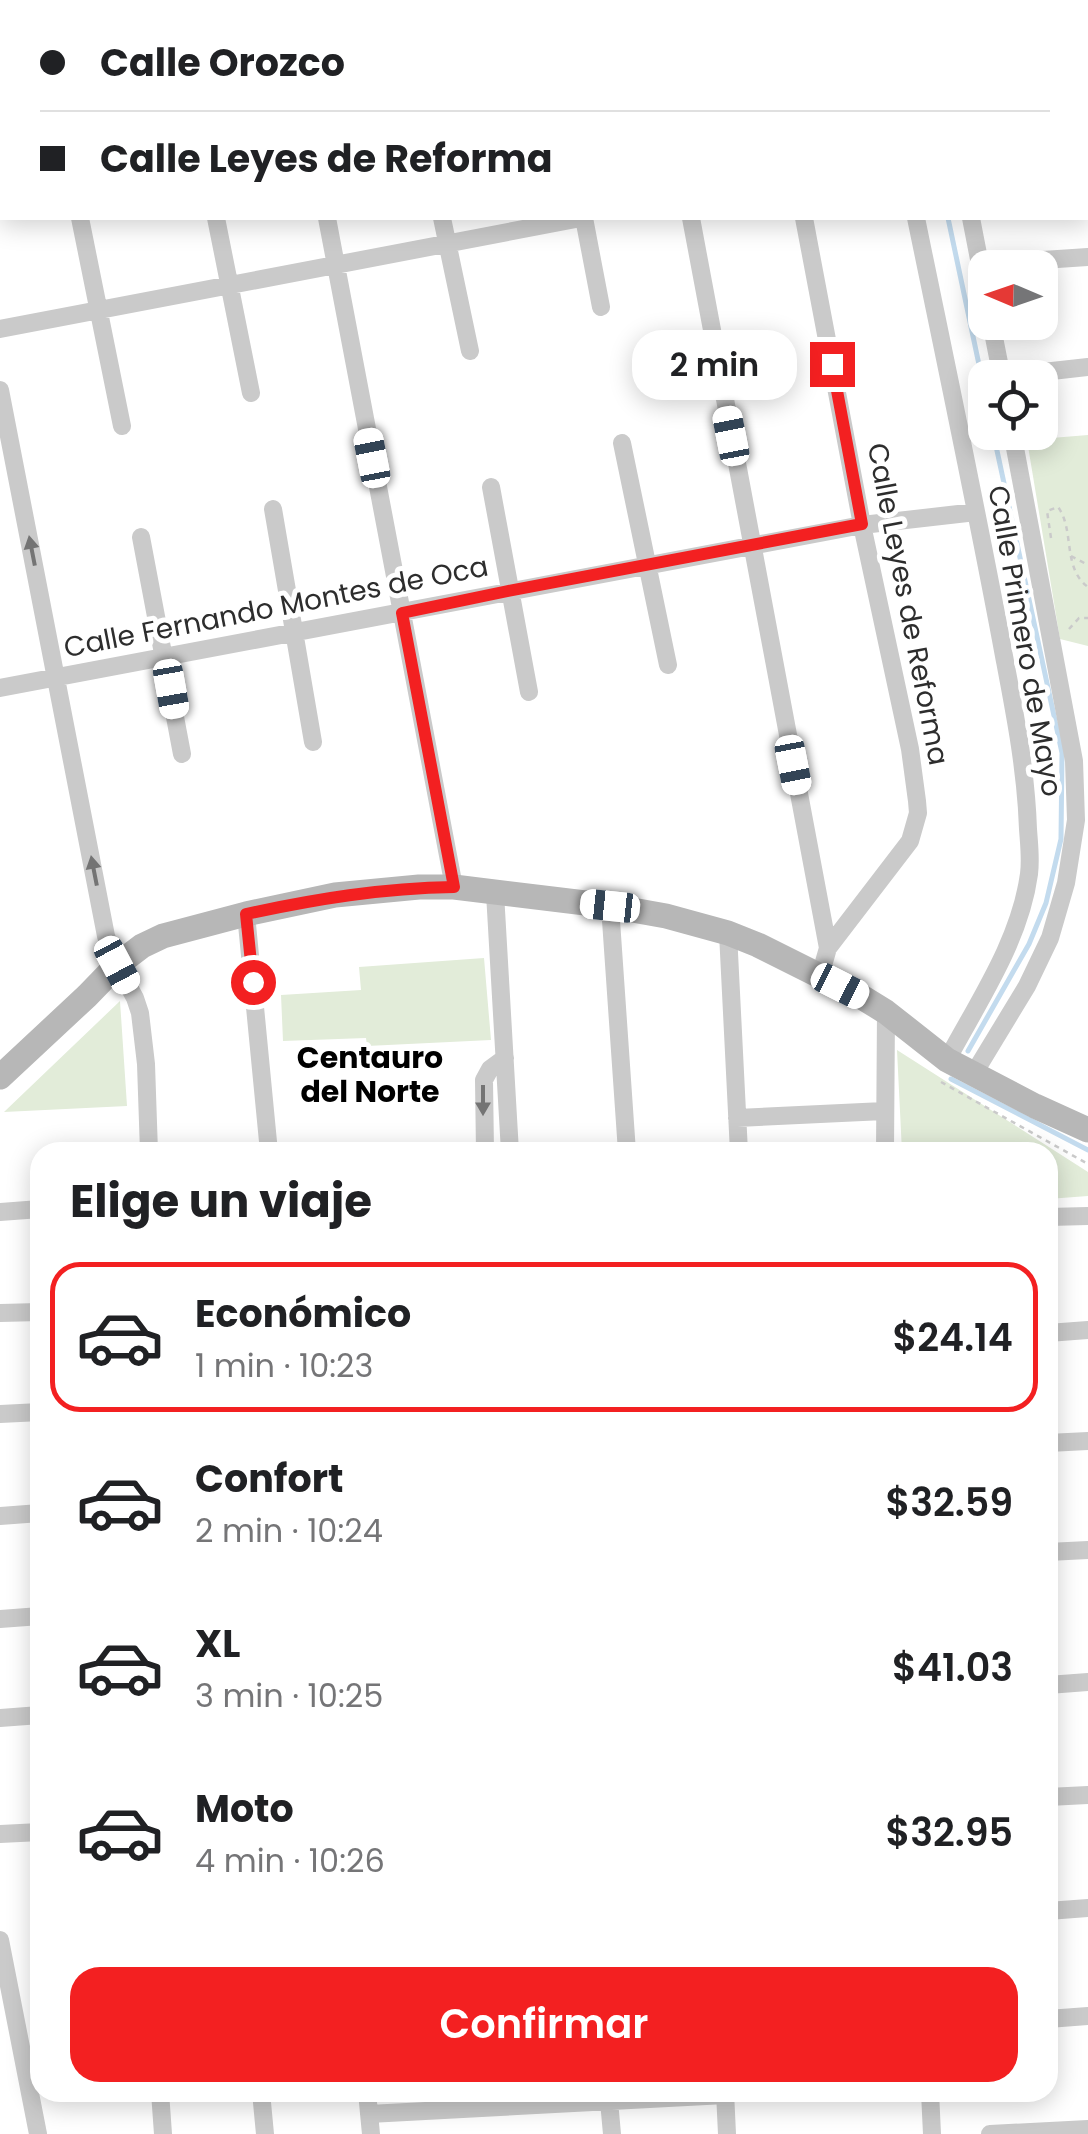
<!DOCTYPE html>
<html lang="es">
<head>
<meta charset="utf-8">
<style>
  body { margin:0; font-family:Poppins,sans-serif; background:#f6f6f6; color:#202124; height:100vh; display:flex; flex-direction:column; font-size:38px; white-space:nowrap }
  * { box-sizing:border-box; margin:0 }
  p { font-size:32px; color:#757577 }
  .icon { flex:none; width:55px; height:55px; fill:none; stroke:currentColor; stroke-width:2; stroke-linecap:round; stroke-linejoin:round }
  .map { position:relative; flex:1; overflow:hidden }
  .sheet { position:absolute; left:30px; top:1142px; width:1028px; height:960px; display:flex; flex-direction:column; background:#fff; border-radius:30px; box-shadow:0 5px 25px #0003 }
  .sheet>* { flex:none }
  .top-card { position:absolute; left:0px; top:0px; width:1090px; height:220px; box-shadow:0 5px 25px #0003; display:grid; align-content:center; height:220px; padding:0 40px; background:#fff }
  .needle { width:65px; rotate:272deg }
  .tools { position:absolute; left:968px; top:250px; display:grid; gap:20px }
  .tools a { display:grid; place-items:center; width:90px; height:90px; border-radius:20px; background:#fff; box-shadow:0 5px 25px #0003; font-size:50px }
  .end { position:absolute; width:45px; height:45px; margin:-22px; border:12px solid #f32021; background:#fff; box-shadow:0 0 0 5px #fff }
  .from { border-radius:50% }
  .bubble { position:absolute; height:70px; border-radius:30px; background:#fff; box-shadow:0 5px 25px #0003; font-size:32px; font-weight:600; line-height:70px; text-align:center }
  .car { position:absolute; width:30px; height:60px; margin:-30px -15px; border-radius:12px; box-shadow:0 0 8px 2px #0007; background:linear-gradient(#fff 24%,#345 0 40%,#fff 0 76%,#345 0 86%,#fff 0) }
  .top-card b { display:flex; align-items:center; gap:35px; height:95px; font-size:38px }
  .top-card b+b { border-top:2px solid #e0e0e0 }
  .top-card i { width:25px; height:25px; background:#202124 }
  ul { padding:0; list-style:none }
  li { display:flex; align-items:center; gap:30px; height:150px; margin:0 20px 15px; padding:0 20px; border:5px solid transparent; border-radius:30px }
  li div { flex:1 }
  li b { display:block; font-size:38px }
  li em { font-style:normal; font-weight:600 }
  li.selected { border-color:#f32021 }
  li>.icon { width:90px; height:90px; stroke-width:1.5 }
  h2 { padding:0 40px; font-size:45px; line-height:120px }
  .button { display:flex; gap:20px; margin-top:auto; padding:20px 40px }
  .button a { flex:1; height:115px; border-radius:30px; background:#f32021; color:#fff; font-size:40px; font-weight:600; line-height:115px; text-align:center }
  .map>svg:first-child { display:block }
</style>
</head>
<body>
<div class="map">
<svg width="1088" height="2134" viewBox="0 0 1088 2134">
  <rect width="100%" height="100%" fill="#fff"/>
  <path fill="#e2ecd9" d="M1088,435V646L1060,639L1027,440Z
    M484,958L491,1040L367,1046L366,1038L283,1041L281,995L361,990L359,967Z
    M120,1001L127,1106L4,1112Z
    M897,1050L1088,1172V1196L1048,1199V1152H902Z"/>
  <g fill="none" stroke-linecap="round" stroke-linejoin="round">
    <path stroke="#c3dbee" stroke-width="5" d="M917,0V2
      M948,218L985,393
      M968,1051L1029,944L1046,903L1061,839L1062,753L993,432
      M951,1079L1088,1150"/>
    <path stroke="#cacaca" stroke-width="2.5" stroke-dasharray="5 5" stroke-linecap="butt" d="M1051,538L1047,511L1058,507C1075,530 1062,568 1088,587
      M1071,556L1088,565
      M1069,629L1079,618H1088
      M941,1082L1088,1164"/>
    <path stroke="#cacaca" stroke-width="18" d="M35,0L36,2
      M175,0L176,2
      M285,0L286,2
      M400,0V2
      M649,0V2
      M767,0V2
      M879,0V2
      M932,0L933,2
      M80,218L122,426
      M216,218L251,393
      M327,218L454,887
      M442,218L470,351
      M584,218L601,307
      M691,218L828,948
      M804,218L862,525L910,749L917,801L918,813L910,841L828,948L820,976
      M916,218C946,364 977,510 1004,656C1015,714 1026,770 1028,829C1029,844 1031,859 1029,874C1020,941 978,1002 947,1060
      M971,218L985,290
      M1011,262L1088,257
      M991,322L1002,378
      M0,329L581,218
      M1025,374L1088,367
      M0,390L106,936L117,965L135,998L140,1013L146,1064L149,1152
      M622,443L668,665
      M491,487L529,692
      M273,509L313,742
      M141,537L182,754
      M0,688L862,525L976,512
      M495,893L510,1152
      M610,906L627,1152
      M246,914L269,1152
      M728,933L739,1152
      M973,1075L1027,986L1050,938L1066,883L1076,820L1074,761L1012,432
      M737,1118L884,1111
      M485,1152L484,1080L490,1069L505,1058
      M885,1152L886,1012
      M0,1212L40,1209
      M1048,1217L1088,1216
      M0,1313L40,1312
      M1048,1333L1088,1330
      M0,1414L40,1412
      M1048,1443L1088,1441
      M0,1516L40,1513
      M1048,1552L1088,1550
      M0,1619L40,1616
      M1048,1685L1088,1682
      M0,1718L40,1715
      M1048,1797L1088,1795
      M0,1834L40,1832
      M1048,1911L1088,1908
      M0,1940L38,2134
      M1048,2019L1088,2016
      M160,2092L163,2134
      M261,2092L265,2134
      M367,2092L371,2134
      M725,2092L727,2134
      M930,2092L932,2134
      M609,2101L612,2134
      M369,2114L725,2095
      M990,2134L1088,2129"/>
    <path stroke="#b7b7b7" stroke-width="25" d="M0,1077L87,996L117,965L142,946L163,936L246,914L335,895L419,887H454L610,906L666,916L728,933L758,945L860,996L886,1012L947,1060L1035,1106L1088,1130"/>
  </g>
  <defs><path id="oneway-solid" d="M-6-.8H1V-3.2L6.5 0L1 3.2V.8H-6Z" transform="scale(2.5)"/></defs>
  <g fill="#747474">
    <use href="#oneway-solid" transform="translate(32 551) rotate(-101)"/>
    <use href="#oneway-solid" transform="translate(94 871) rotate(-101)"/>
    <use href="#oneway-solid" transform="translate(483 1100) rotate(90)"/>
  </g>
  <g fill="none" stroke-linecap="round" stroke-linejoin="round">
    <path stroke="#f32021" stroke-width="12" d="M253,982L246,914C316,899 382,888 454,887L402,613L508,591L862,524L832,364"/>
  </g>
  <g text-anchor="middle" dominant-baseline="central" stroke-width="10" stroke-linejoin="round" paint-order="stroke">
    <g font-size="28" fill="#2d2d2d" stroke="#fff">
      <text transform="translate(908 604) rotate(79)">Calle Leyes de Reforma</text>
      <text transform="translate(276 607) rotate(-11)">Calle Fernando Montes de Oca</text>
      <text transform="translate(1025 641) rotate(80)">Calle Primero de Mayo</text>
    </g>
    <g font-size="30" font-weight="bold" fill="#000" stroke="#fff">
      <text x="370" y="1057">Centauro<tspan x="370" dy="34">del Norte</tspan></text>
    </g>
  </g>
</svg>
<div class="tools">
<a><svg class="needle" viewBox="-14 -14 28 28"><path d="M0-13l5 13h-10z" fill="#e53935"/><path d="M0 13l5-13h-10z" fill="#757577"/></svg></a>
<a><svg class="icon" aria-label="locate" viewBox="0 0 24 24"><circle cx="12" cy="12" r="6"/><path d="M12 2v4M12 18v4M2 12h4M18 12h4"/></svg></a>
</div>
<i class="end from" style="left:253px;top:982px"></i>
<i class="end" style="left:832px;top:364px"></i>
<div class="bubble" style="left:632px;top:330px;width:165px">2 min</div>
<i class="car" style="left:731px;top:436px;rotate:349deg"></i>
<i class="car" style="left:372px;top:458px;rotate:349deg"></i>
<i class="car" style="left:171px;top:689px;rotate:170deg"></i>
<i class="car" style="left:793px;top:765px;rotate:169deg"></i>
<i class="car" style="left:610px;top:906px;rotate:276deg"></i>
<i class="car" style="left:117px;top:965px;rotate:152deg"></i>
<i class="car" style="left:840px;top:986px;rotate:117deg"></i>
<div class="top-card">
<b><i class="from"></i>Calle Orozco</b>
<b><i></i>Calle Leyes de Reforma</b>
</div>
<section class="sheet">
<h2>Elige un viaje</h2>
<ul>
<li class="selected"><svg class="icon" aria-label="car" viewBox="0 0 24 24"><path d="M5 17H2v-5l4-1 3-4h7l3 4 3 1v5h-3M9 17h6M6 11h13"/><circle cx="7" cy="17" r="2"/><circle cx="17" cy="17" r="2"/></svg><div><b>Económico</b><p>1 min · 10:23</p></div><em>$24.14</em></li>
<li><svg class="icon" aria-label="car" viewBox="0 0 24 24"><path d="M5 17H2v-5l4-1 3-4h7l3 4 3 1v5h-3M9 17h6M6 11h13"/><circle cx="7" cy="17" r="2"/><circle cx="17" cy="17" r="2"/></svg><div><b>Confort</b><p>2 min · 10:24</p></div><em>$32.59</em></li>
<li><svg class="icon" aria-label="car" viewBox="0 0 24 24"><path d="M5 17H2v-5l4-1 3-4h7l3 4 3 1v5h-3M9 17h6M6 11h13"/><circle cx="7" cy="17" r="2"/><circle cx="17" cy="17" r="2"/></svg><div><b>XL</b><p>3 min · 10:25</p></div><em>$41.03</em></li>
<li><svg class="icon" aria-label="car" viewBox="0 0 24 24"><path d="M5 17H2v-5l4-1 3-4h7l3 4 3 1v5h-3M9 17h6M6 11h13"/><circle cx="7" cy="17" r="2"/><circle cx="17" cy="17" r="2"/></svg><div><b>Moto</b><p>4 min · 10:26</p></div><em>$32.95</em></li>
</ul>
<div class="button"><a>Confirmar</a></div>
</section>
</div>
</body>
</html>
